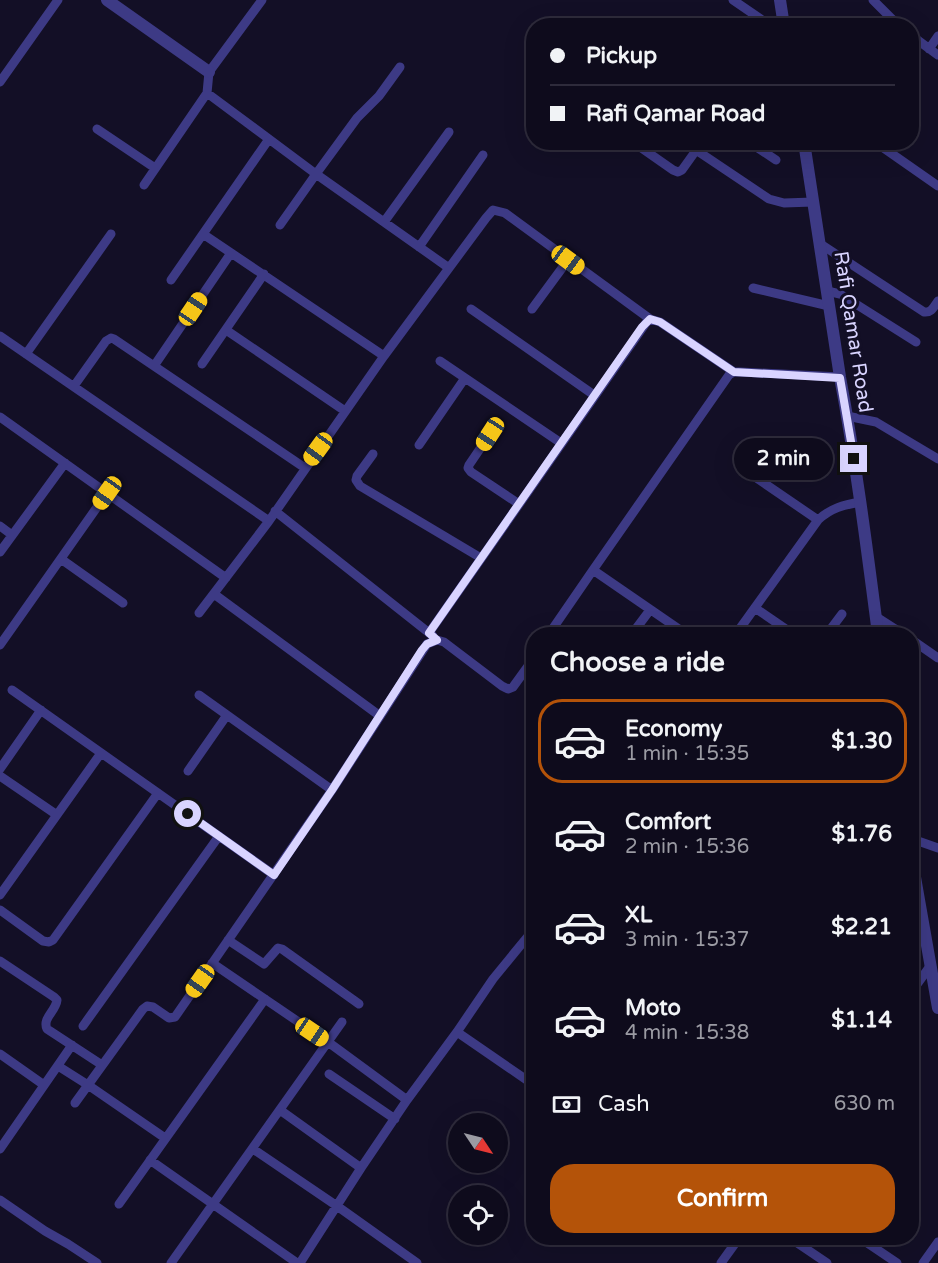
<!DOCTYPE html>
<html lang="en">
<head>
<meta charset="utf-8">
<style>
  body { margin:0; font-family:"Varela Round",sans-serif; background:#171425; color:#f1f3f6; height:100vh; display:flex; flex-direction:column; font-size:22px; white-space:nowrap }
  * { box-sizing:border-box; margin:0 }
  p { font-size:20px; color:#9b9ba3 }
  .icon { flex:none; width:33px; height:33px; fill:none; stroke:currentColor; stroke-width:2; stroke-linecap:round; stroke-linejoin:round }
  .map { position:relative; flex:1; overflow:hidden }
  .drawer { position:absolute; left:526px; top:627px; width:393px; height:618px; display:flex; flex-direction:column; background:#0e0b1c; border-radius:24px; box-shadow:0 6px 24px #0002,0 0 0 2px #2e2b3b }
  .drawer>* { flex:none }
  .banner { position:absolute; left:526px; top:18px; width:393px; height:132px; border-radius:24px; box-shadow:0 6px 24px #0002,0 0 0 2px #2e2b3b; display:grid; align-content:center; height:132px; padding:0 24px; background:#0e0b1c }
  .needle { width:39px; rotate:125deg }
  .tools { position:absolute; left:448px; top:1113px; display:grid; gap:12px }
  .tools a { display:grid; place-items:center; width:60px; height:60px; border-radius:50%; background:#0e0b1c; box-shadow:0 6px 24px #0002,0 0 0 2px #2e2b3b; font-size:30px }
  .end { position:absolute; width:27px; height:27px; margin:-14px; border:8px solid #d9d4ff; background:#111; box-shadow:0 0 0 3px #111 }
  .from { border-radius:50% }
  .bubble { position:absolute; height:42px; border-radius:21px; background:#0e0b1c; box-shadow:0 6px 24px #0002,0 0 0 2px #2e2b3b; font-size:20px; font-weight:700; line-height:42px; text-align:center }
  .car { position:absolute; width:18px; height:36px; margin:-18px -9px; border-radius:8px; box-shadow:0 0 4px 2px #0007; background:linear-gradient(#f5c518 24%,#345 0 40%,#f5c518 0 76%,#345 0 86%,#f5c518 0) }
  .banner b { display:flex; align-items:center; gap:21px; height:57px; font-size:22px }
  .banner b+b { border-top:2px solid #2e2b3b }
  .banner i { width:15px; height:15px; background:#f1f3f6 }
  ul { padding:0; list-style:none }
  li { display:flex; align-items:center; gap:18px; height:84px; margin:0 12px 9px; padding:0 12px; border:3px solid transparent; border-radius:24px }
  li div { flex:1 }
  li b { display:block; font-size:22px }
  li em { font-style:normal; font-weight:700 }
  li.current { border-color:#b45309 }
  li>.icon { width:54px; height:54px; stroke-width:1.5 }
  h2 { padding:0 24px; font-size:27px; line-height:72px }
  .pay { display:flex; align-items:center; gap:15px; height:66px; padding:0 24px; font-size:22px }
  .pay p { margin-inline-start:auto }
  .button { display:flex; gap:12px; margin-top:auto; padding:12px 24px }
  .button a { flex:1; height:69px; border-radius:24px; background:#b45309; color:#fff; font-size:24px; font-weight:700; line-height:69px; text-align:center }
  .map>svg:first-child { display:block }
</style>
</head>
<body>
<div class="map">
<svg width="938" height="1263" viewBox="0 0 938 1263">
  <rect width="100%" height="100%" fill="#130f26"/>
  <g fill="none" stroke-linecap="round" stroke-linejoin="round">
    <path stroke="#3d3a85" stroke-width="9" d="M262,0L209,72L207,93L316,174L449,268
      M733,0L771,26
      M873,0L899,26
      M912,36L938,55
      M929,49L938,36
      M0,82L58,0
      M97,129L155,168
      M633,142L673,170L678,172L682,170L702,142
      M749,142L776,160
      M875,142L938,186
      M696,150L769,199L784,203L813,202
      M144,185L207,93
      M384,222L449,132
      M280,225L316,174L357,118L379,96L400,67
      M203,234L384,356
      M819,243L924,312C932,313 934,306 938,301
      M419,247L483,155
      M171,280L269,139
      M753,288L829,306
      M827,291L840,294L916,342
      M471,309L594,395
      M532,309L568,260
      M226,330L345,411
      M0,336L269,521
      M26,354L111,234
      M440,361L561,443
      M202,364L264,274
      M154,366L231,253
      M74,386L106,341L111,338L114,339L305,468
      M847,416L876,422L938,459
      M0,417L226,578
      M490,434L469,465L468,468L471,472L519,504
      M419,445L465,378
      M373,454L357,476L356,480L360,486L481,558
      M739,466L818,520
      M275,511L433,636
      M0,526L12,535
      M0,552L65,463
      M61,559L123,603
      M593,570L686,634
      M214,594L380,716
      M755,608L793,634
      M199,613L269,521L384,356L486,218L493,210L505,213L650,319
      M875,616L903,634
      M429,633L646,323L650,319L660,322L734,372
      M549,634L593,570L729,375L734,372H740L840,377
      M632,634L650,610
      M736,634L818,520C831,508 843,505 861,502
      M827,634L842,614
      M912,640L938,658
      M0,645L107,493
      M12,690L274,875
      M199,695L332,790
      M0,769L41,710
      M188,771L227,715
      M0,776L57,815
      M912,842L918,841L938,848
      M0,895L101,753
      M0,910L43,941L49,942L53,940L158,793
      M228,940L264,964L278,948L282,949L359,1004
      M0,961L54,997L57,1000C56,1011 42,1018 47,1029L102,1065
      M212,963L328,1042L407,1100
      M912,991L931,965
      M83,1026L219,836
      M457,1032L534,1085
      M0,1054L44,1085
      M58,1066L88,1085L165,1138
      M329,1074L395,1119
      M75,1103L143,1009L147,1006L153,1007L169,1018L175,1017L332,790L427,644L437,640L444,642L502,686L508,689L513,687L534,658
      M280,1110L361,1168
      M0,1149L72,1045
      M253,1149L337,1206L417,1263
      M150,1160L297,1263
      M0,1200L45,1231L68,1244L97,1263
      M119,1204L265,999
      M790,1238L827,1263
      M860,1238L897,1263
      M171,1263L342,1022
      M300,1263L361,1168L407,1100L457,1032L493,979L534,929
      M721,1263L739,1238
      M923,1263L938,1242"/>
    <path stroke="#3d3a85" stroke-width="12" d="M107,0L209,72
      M780,0L784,26
      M804,142L840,377C856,463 867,549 878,634
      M912,860L938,1008"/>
  </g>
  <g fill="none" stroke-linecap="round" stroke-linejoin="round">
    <path stroke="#d9d4ff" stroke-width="8" d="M188,814L274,875L332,790L422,650L427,644L437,640L429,633L642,327L650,319L660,322L734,372L840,378L854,459"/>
  </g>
  <g text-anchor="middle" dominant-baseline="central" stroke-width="6" stroke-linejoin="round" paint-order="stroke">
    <g font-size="20" fill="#d9d4ff" stroke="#130f26">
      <text transform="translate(853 332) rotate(81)">Rafi Qamar Road</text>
    </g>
  </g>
</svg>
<div class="tools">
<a><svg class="needle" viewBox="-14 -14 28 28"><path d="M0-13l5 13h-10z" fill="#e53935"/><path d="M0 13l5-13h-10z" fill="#9b9ba3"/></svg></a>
<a><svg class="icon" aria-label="locate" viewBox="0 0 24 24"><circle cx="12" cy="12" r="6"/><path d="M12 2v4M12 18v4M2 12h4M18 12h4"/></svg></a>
</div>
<i class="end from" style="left:188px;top:814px"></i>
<i class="end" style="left:854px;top:459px"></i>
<div class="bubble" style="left:734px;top:438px;width:99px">2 min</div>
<i class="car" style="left:568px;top:260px;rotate:126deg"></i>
<i class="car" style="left:193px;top:309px;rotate:34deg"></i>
<i class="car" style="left:490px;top:434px;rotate:213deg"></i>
<i class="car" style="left:318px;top:449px;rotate:216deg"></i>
<i class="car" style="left:107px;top:493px;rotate:215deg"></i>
<i class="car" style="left:200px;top:981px;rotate:215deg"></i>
<i class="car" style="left:312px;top:1032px;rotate:124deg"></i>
<div class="banner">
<b><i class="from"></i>Pickup</b>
<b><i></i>Rafi Qamar Road</b>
</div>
<section class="drawer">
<h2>Choose a ride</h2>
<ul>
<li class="current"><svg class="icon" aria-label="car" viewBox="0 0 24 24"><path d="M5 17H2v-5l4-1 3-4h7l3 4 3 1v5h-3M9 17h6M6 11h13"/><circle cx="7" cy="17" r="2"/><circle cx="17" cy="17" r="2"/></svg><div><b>Economy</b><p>1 min · 15:35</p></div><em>$1.30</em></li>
<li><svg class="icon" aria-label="car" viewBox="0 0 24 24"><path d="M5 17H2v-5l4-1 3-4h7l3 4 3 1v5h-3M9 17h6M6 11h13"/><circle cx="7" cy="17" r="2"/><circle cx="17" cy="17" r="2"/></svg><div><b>Comfort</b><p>2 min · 15:36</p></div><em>$1.76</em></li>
<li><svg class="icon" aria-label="car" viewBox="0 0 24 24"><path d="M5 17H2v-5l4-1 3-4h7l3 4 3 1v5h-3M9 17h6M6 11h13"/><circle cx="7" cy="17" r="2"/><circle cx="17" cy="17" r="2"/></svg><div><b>XL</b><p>3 min · 15:37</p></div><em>$2.21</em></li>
<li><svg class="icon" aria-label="car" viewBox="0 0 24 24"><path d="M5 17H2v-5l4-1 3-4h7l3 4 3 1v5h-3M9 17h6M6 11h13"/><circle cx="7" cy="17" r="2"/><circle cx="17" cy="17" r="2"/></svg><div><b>Moto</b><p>4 min · 15:38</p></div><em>$1.14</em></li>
</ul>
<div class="pay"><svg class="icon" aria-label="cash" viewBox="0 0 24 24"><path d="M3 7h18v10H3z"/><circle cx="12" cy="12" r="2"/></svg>Cash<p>630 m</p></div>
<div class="button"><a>Confirm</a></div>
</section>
</div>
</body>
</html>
